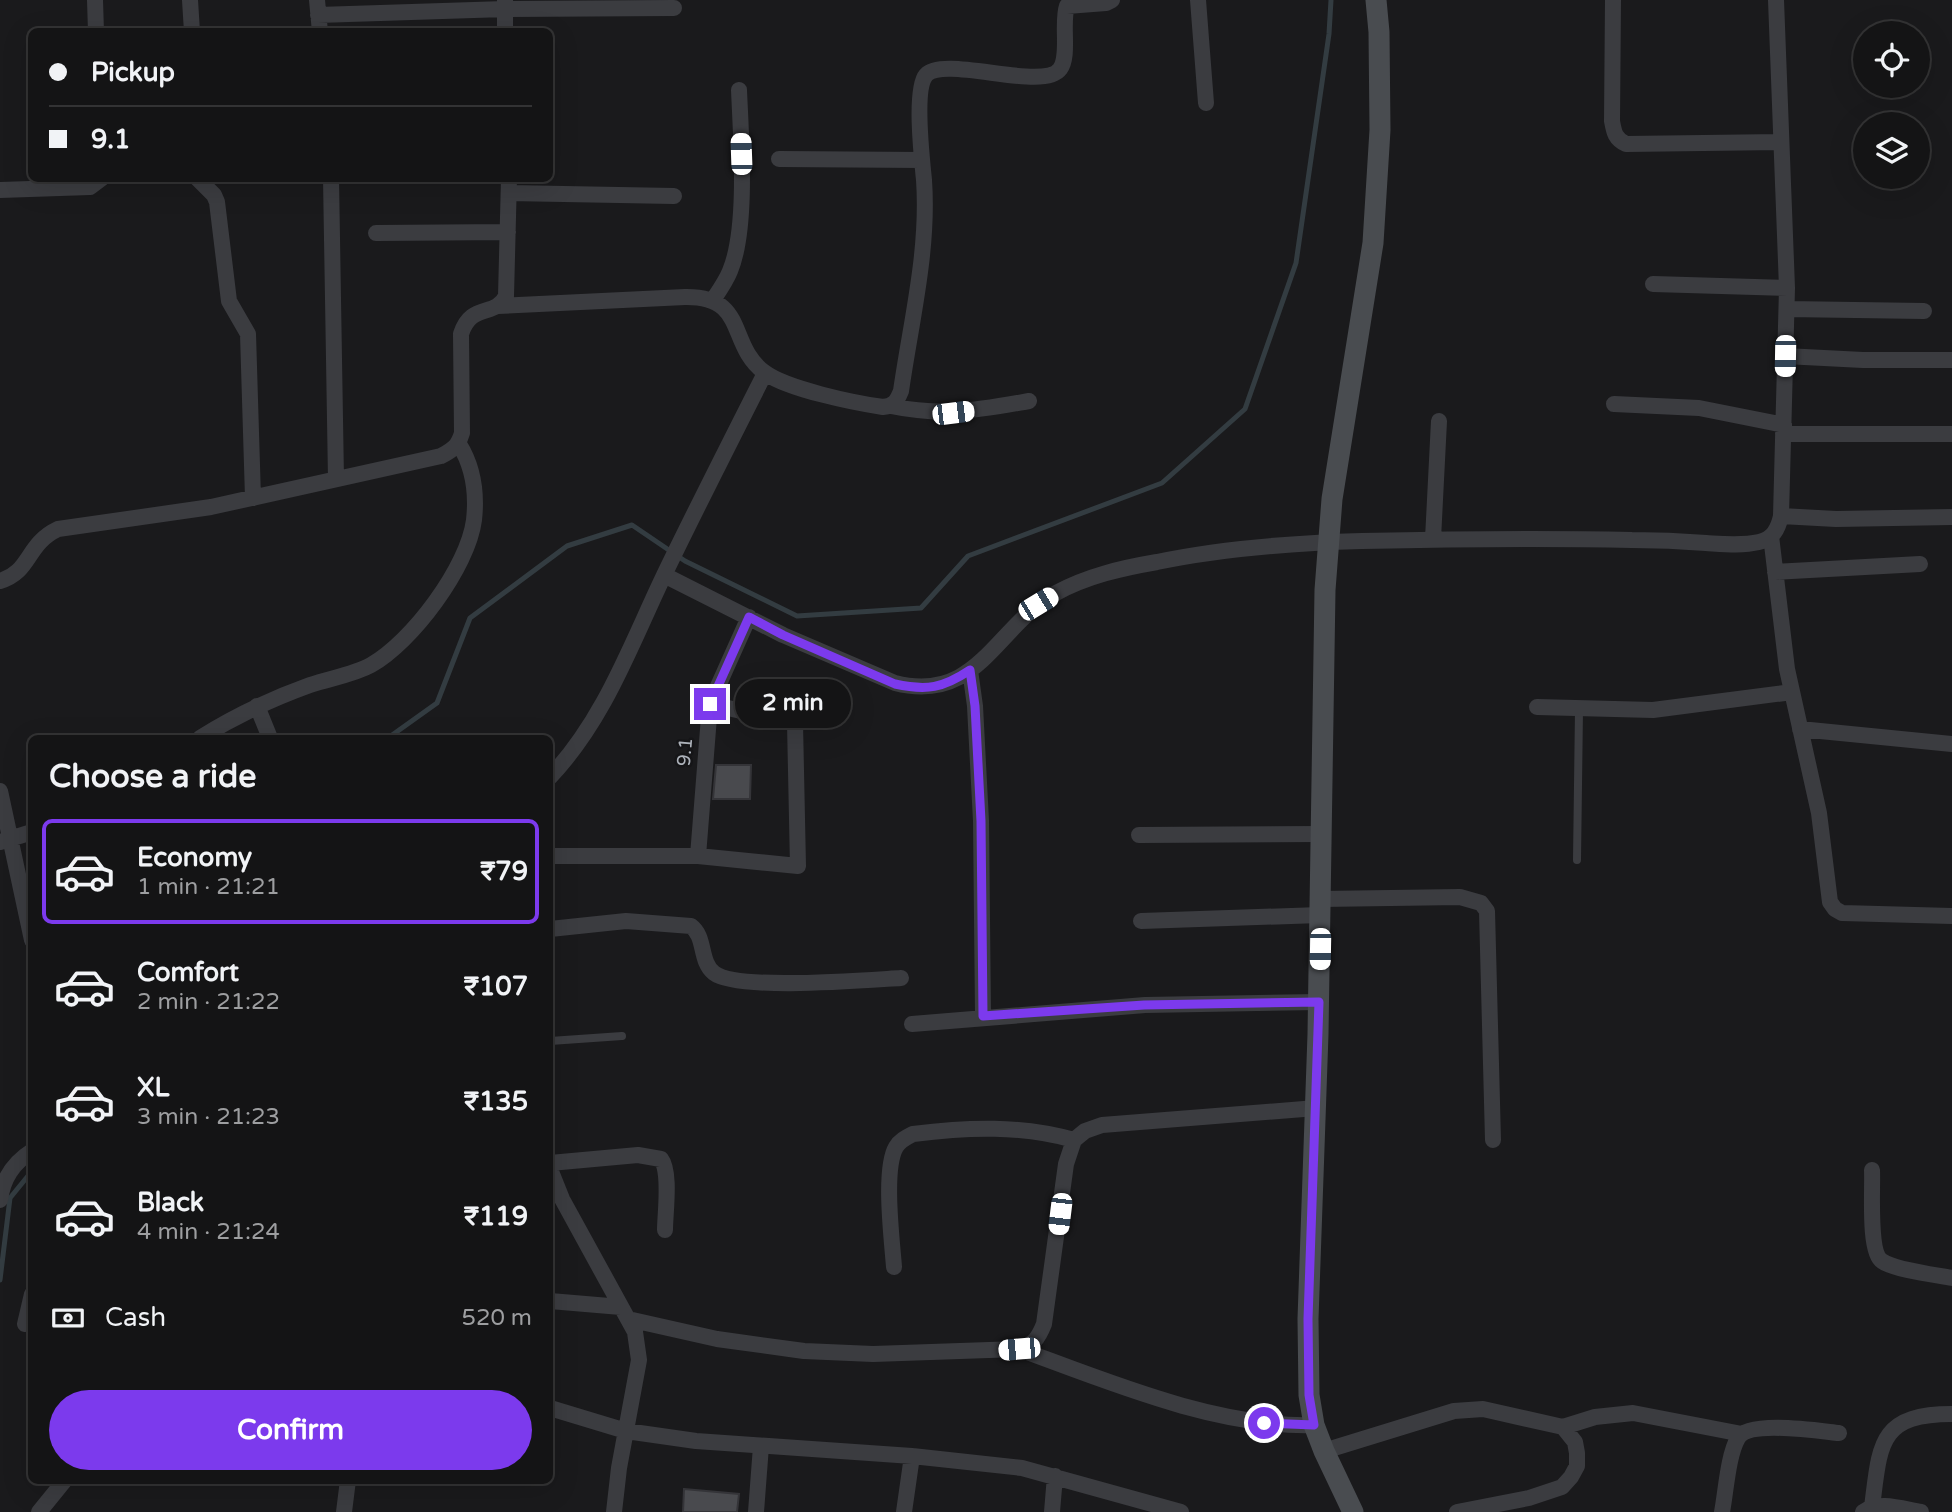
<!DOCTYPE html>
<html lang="en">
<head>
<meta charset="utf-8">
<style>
  body { margin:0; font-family:"Varela Round",sans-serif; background:#212122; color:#f1f3f6; height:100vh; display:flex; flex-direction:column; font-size:26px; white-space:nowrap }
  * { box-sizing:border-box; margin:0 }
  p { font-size:23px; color:#9d9ea0 }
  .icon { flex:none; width:38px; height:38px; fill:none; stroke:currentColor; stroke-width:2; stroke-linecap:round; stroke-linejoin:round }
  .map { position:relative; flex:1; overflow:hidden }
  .side { position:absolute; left:28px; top:735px; width:525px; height:749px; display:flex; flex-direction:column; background:#141415; border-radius:10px; box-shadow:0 7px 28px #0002,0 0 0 2px #333334 }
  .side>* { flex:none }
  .guide { position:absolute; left:28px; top:28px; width:525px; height:154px; border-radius:10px; box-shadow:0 7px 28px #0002,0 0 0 2px #333334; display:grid; align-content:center; height:154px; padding:0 21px; background:#141415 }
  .fabs { position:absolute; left:1853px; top:21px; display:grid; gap:14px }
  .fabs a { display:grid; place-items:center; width:77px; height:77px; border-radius:50%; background:#141415; box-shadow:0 7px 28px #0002,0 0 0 2px #333334; font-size:35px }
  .end { position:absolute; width:32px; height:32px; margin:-16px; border:9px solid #7c3aed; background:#fff; box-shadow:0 0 0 4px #fff }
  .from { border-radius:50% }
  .bubble { position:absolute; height:49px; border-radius:24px; background:#141415; box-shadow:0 7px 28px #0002,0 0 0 2px #333334; font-size:23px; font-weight:700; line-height:49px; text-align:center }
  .car { position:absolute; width:21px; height:42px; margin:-21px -10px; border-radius:9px; box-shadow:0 0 5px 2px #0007; background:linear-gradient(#fff 24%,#345 0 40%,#fff 0 76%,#345 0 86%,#fff 0) }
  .guide b { display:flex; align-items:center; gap:24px; height:66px; font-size:26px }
  .guide b+b { border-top:2px solid #333334 }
  .guide i { width:18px; height:18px; background:#f1f3f6 }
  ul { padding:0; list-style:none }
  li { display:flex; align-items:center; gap:21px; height:105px; margin:0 14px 10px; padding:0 7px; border:4px solid transparent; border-radius:10px }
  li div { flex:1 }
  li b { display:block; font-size:26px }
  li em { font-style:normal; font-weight:700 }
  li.selected { border-color:#7c3aed }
  li>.icon { width:63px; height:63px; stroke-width:1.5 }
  h2 { padding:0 21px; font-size:32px; line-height:84px }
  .pay { display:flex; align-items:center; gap:18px; height:77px; padding:0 21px; font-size:26px }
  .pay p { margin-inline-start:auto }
  .cta { display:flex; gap:14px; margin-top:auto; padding:14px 21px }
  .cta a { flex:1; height:80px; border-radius:42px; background:#7c3aed; color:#fff; font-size:28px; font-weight:700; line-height:80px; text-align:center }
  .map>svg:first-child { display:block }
</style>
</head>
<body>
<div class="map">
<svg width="1952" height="1512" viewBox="0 0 1952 1512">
  <rect width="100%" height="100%" fill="#1a1a1c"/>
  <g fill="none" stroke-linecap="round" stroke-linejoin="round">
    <path stroke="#333c41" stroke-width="5" d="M388,738L437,703L470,618L567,546L632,525L685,561L797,616L921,608L968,556L1162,483L1245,409L1296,263L1329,34L1331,0
      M0,1280L10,1198L32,1171"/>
  </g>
  <path fill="#494a4e" stroke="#343438" stroke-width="2" d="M716,765H751L750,799H713Z
    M684,1489L739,1494L737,1512H683Z"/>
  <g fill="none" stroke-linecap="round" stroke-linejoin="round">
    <path stroke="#3b3c40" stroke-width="8" d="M1577,860L1579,710
      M550,1041L622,1036"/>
    <path stroke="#3b3c40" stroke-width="16" d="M95,0L96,32
      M190,0L192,32
      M317,0L320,32
      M505,0V32
      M1198,0L1206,103
      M1613,0L1612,121C1614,132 1615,139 1626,144L1781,142
      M318,15L505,9L674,8
      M779,159L922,160
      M197,178L214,195L217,202L229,301L248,334L253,498
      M331,178L336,479
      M0,190L90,187L102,178
      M509,193L674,196
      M376,233L508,232
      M1653,284L1787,288
      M713,300C719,291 726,281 730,271C748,228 741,138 739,90
      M498,306L685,297C748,296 727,344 764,372C786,389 855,403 883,407C894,406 897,401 901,391C911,321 929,251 924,180C922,160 914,89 926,75C944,55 1044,92 1060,69C1070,56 1061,23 1067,6L1106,3L1112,0
      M1787,309L1924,311
      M1785,356L1863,360H1952
      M1614,404L1699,408L1784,425
      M891,406C944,417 977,410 1029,401
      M1783,434H1952
      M1781,516L1836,519L1952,517
      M1771,536L1787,669L1819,813L1830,902L1835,909L1842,913L1952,916
      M1433,539L1439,421
      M1775,572L1920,564
      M664,575L783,635L895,683C978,704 995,627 1056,593C1087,576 1122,568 1157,562C1224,548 1293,543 1362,541C1452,539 1542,538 1632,540C1656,540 1681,541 1706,543C1723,544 1742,546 1759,542C1773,539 1778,529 1781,516L1787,288L1776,0
      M0,581C31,572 26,544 58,529L211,507L441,456C453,450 458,446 462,433L461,334C471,302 495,318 506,296L509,178
      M970,670L975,706L981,821L983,1016
      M257,706L270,738
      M1537,707L1653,710L1792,692
      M1800,729L1952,744
      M200,738C235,716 271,699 310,685C330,678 353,675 371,665C412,642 468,567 474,520C477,493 474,468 459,444
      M550,777C606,718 632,641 667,569C699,503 732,438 765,373
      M0,791L32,940
      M1139,835L1321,834
      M0,842L32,832
      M550,856H698L798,866L795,723L710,704
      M698,856L710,704L749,617
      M1321,899L1460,897L1481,903L1487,911L1493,1140
      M1141,921L1320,915
      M550,929L626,921L691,926C706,937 699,961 714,973C737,991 867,980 901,978
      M912,1024L1145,1005L1319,1002
      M550,1163L638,1155L661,1159C671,1172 665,1213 665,1230
      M550,1169L562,1199L635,1332L639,1360L619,1468L614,1512
      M1872,1170C1873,1188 1868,1252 1882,1261C1894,1270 1936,1275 1952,1278
      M0,1200C3,1178 13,1163 32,1151
      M894,1267C892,1240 883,1169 896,1147C900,1140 907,1137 913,1134C968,1127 1021,1125 1074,1140
      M550,1301L621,1307
      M628,1319L717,1339L804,1351L873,1354L1019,1349C1034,1344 1038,1339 1044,1324L1066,1164L1074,1140L1085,1131L1102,1125L1316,1108
      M25,1324L32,1294
      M1019,1349C1109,1382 1218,1428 1314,1425
      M550,1408L626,1431L696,1441L912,1456L1022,1468L1181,1512
      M1563,1427L1595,1417L1633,1413L1742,1434
      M1324,1451L1454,1411L1483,1409L1563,1427L1575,1442L1577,1453V1466L1571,1477L1562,1487L1529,1498L1457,1512
      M1872,1507C1880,1445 1878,1414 1952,1414
      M39,1512L65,1480
      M344,1512L348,1480
      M756,1512L761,1446
      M904,1512L912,1456
      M1052,1512L1055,1476
      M1722,1512C1726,1491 1728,1455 1738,1438C1749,1420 1819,1431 1839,1433
      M1863,1512C1878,1500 1903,1509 1921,1512"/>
    <path stroke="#494c50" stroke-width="21" d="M1353,1512L1324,1451L1314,1425L1309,1395L1308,1319L1318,1034L1325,590L1332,499L1373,243L1380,130L1379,32L1376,0"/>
  </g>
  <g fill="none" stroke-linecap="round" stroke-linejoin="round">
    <path stroke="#7c3aed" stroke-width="9" d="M710,704L749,617L783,635L895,684C927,691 943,688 970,670L975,706L981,821L983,1016L1144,1005L1319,1002L1308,1319L1309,1395L1314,1425L1264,1423"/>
  </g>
  <g text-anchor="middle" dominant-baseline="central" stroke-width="5" stroke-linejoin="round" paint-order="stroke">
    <g font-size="19" fill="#adb2ba" stroke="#151517">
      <text transform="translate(685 752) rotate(-85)">9.1</text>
    </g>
  </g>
</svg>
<div class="fabs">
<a><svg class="icon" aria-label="locate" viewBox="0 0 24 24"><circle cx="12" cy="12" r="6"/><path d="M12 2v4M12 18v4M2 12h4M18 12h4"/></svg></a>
<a><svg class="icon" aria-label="layers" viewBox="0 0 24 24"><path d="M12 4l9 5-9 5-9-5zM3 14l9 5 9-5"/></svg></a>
</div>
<i class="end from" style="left:1264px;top:1423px"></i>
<i class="end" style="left:710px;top:704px"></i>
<div class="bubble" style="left:735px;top:679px;width:116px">2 min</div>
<i class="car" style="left:741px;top:154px;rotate:358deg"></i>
<i class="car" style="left:1785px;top:356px;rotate:181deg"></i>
<i class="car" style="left:953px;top:413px;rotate:83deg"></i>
<i class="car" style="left:1038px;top:604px;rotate:59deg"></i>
<i class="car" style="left:1320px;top:949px;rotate:181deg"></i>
<i class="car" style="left:1060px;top:1214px;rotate:187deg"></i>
<i class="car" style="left:1019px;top:1349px;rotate:265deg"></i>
<div class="guide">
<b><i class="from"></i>Pickup</b>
<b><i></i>9.1</b>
</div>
<section class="side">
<h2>Choose a ride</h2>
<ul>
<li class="selected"><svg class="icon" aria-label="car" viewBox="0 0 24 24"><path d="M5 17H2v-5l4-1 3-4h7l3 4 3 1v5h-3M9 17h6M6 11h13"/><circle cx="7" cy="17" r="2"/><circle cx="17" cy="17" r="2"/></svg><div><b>Economy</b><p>1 min · 21:21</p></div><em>₹79</em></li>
<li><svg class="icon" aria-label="car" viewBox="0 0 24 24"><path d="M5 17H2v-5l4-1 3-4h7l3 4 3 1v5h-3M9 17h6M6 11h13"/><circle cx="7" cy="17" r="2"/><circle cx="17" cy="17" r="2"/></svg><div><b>Comfort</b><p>2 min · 21:22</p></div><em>₹107</em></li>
<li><svg class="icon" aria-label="car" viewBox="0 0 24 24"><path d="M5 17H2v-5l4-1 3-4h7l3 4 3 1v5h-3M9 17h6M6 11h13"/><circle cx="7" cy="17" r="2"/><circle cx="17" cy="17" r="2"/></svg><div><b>XL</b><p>3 min · 21:23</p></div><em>₹135</em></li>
<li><svg class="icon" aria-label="car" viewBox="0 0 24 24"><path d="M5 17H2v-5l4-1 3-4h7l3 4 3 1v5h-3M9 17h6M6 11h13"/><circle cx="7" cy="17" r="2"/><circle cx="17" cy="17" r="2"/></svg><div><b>Black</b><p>4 min · 21:24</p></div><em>₹119</em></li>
</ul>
<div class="pay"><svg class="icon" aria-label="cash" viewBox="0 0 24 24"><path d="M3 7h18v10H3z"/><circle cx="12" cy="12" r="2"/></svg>Cash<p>520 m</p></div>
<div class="cta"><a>Confirm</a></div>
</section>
</div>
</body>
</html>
